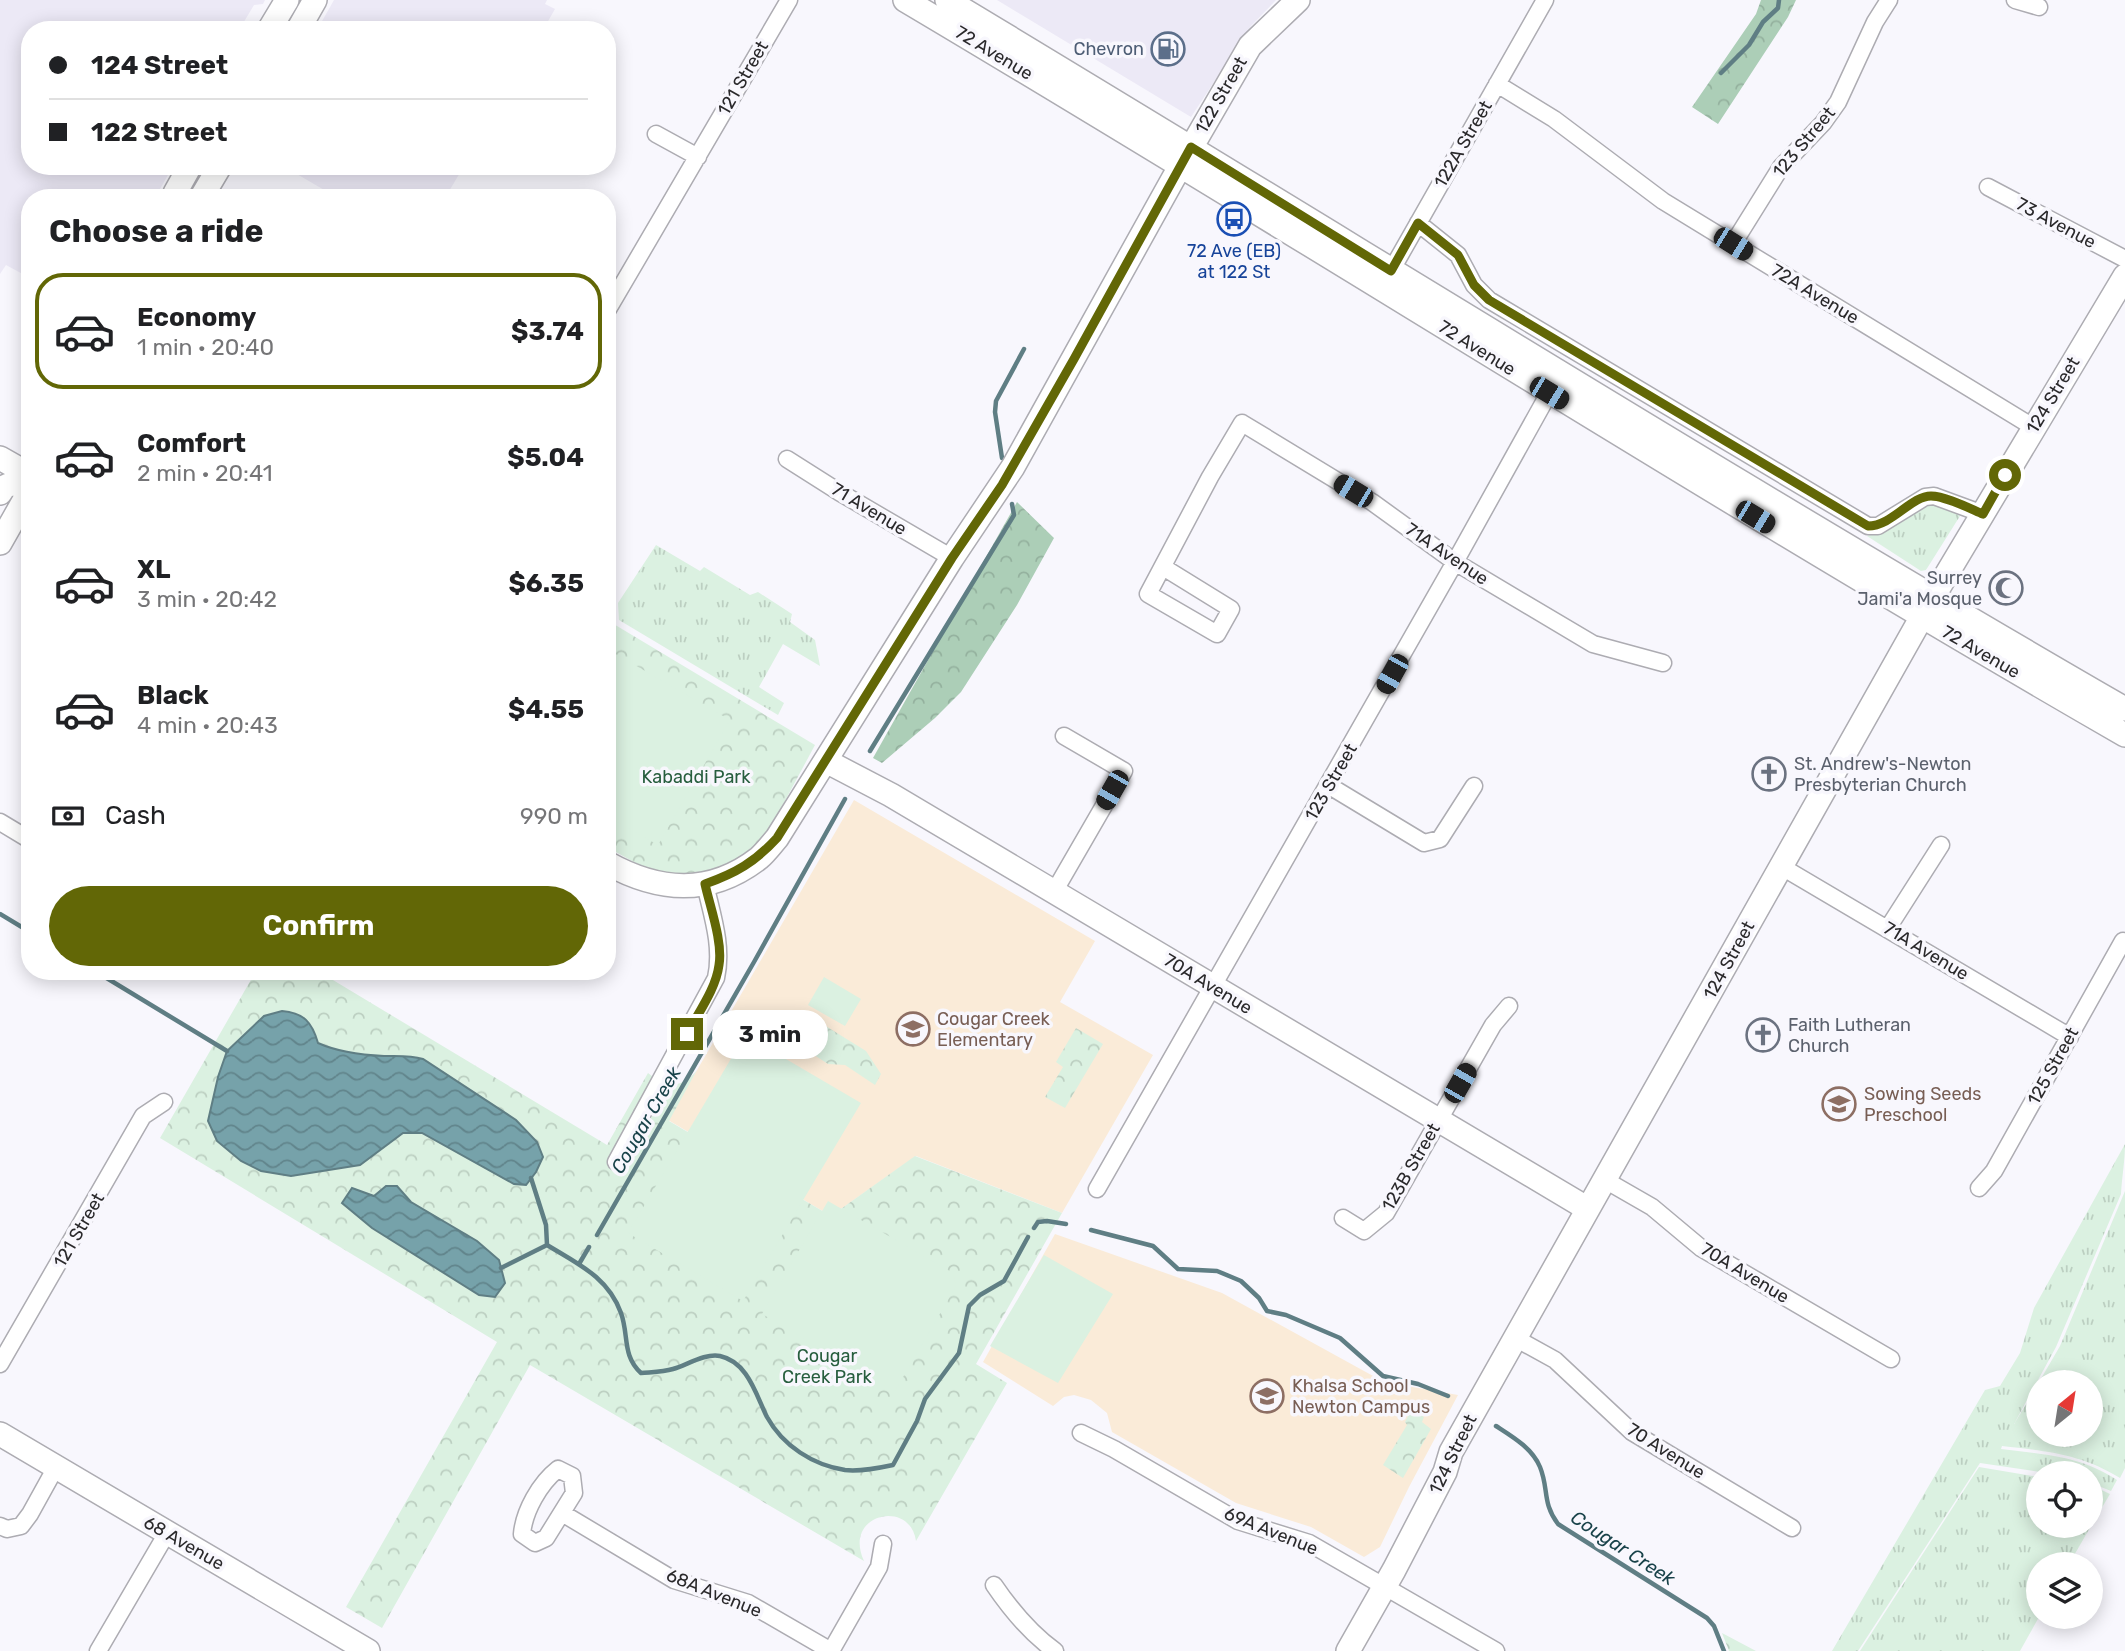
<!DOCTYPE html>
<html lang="en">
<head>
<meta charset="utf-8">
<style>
  body { margin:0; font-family:Rubik,sans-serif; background:#f2f2f2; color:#202124; height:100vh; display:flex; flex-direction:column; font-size:26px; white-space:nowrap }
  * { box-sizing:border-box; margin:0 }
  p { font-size:23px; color:#757577 }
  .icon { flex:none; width:38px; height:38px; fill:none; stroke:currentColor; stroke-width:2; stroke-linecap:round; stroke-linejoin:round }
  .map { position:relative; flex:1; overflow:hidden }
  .drawer { position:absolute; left:21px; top:189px; width:595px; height:791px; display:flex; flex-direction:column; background:#fff; border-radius:28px; box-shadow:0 4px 18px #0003 }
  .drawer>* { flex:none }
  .guide { position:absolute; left:21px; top:21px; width:595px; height:154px; border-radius:28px; box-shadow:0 4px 18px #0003; display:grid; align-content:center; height:154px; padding:0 28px; background:#fff }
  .needle { width:46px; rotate:30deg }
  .controls { position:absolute; left:2026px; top:1370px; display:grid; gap:14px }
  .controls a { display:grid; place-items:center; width:77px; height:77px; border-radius:50%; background:#fff; box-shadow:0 4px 18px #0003; font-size:35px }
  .end { position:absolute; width:32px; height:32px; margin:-16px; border:9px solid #626706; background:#fff; box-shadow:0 0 0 4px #fff }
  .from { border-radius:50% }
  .bubble { position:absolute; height:49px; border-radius:24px; background:#fff; box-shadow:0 4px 18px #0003; font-size:23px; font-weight:700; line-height:49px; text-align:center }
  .car { position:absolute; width:21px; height:42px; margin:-21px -10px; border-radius:9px; box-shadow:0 0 5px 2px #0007; background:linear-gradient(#222 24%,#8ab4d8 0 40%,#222 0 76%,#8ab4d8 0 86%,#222 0) }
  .guide b { display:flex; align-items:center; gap:24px; height:66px; font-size:26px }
  .guide b+b { border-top:2px solid #e0e0e0 }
  .guide i { width:18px; height:18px; background:#202124 }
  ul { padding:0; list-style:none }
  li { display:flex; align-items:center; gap:21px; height:116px; margin:0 14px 10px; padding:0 14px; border:4px solid transparent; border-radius:28px }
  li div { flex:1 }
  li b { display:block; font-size:26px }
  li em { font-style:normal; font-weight:700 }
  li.current { border-color:#626706 }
  li>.icon { width:63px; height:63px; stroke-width:1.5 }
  h2 { padding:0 28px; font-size:32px; line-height:84px }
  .pay { display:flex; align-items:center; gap:18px; height:77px; padding:0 28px; font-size:26px }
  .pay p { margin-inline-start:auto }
  .button { display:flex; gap:14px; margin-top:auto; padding:14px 28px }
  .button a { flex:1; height:80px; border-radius:42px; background:#626706; color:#fff; font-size:28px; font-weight:700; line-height:80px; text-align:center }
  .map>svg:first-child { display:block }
</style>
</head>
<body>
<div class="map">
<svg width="2125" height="1651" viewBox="0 0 2125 1651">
  <defs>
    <pattern id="grass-tufts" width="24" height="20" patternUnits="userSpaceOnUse" patternTransform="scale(1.75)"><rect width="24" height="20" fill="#dbf1e1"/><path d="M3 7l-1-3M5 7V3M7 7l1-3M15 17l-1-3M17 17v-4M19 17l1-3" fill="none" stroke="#bccfc1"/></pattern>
    <pattern id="forest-crowns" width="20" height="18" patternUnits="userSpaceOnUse" patternTransform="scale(1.75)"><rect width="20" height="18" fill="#acceb7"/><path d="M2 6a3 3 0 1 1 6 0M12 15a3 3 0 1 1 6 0" fill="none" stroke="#94b19e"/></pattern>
    <pattern id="park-crowns" width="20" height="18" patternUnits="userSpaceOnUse" patternTransform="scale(1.75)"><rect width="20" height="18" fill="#dbf1e1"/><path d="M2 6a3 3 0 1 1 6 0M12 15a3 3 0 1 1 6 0" fill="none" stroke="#bccfc1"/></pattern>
    <pattern id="water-waves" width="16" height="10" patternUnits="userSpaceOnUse" patternTransform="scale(1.75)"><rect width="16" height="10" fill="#76a2aa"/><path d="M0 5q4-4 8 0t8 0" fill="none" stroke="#61848b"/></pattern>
  </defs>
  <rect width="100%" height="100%" fill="#f8f7fd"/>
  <path fill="#ece9f6" d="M0,0H265L263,4L254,5L239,30H30V166H173L155,198H30V278L6,265L0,274Z
    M334,0H547L545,4L555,9L543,30H317Z
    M997,0H1276L1251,26L1191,117Z
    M283,166H464L445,198H338Z"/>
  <path fill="#faebd8" d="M854,800L1095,941L1060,1002L1153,1055L1062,1213L916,1156L831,1216L668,1120Z
    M1055,1234L1222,1293L1384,1382L1458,1395L1409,1487L1380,1547L1364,1557L1311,1527L1236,1503L1112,1432L1107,1413L1091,1400L1074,1395L1064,1397L1053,1406L983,1362Z"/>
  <path fill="url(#grass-tufts)" d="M1935,504L1949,508L1960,516L1926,570L1921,571L1867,536L1900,523L1919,505Z
    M656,545L700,571L704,567L750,595L758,592L792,614L790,622L815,640L820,666L783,644L759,687L784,703L778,715L619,620L618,603Z
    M2125,1144C2125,1161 2122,1176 2121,1194L2056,1347L2014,1424L2039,1383V1435H2091V1382H2039L2060,1346L2125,1191V1468L2120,1478C2081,1454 2046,1451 2002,1446L2001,1449C2046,1455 2078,1455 2117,1480L2111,1491L2091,1483V1474L2047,1473L1980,1463L1858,1651H1832L1985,1390L2000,1386L2020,1353L2034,1308Z
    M1979,1467L2039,1477V1526H2091L2069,1564H2039V1617L2020,1651H1860Z
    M2091,1485L2110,1494L2091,1526Z"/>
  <path fill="url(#forest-crowns)" d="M1761,0H1796L1788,17L1718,124L1692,107L1756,14Z
    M1017,502L1054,538L1017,605L961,692L935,718L882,763L873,758Z"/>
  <path fill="url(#park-crowns)" d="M607,620L815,745L765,838L745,858L714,872L690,876L667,873L639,865L607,847Z
    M256,971H318L607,1145L648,1073C666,1088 682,1089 697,1070L669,1121L831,1216L915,1156L1062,1213L976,1364L1007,1383L916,1541C910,1498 842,1514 864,1561L530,1365L382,1628L346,1607L497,1342L160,1138Z
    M824,1025L866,1051L881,1074L875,1085L845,1065L828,1064L808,1051Z
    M1076,1028L1103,1044L1065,1108L1045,1097L1063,1067L1056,1062Z
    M1411,1410L1424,1417L1422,1422L1431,1429L1403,1478L1383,1465L1407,1425L1405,1422Z
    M1722,1633L1756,1651H1729Z"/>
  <path fill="#dbf1e1" d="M607,649L730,720L658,845L607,816Z
    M824,977L861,999L845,1026L808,1005Z
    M745,1035L861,1103L743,1301L628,1233Z
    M828,1201L953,1273L956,1286L895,1391L762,1314Z
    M1044,1255L1113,1294L1058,1383L990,1346Z"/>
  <path fill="url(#water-waves)" stroke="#5f7e84" stroke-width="2" d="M282,1011C304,1013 312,1022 318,1043C338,1052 362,1055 384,1056C398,1056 410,1055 423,1059L516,1120L537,1142L543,1157L536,1172L526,1185L514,1184L422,1133H403L360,1165L291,1176L261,1171L241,1161L217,1141L208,1121L218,1077L227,1051L264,1016Z
    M386,1186H397L411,1202L477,1241L499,1260L505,1283L495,1297L479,1295L372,1228L342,1203L352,1188L374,1196Z"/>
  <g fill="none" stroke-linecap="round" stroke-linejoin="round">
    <path stroke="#5f7e84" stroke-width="4.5" d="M1721,73L1749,45L1763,22L1778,8L1779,0
      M1002,458L995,412L996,401L1024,349
      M870,751L1014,515L1012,504
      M0,914L30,932
      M95,971L227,1051
      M531,1178L546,1225L547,1245
      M1034,1228L1038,1222L1047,1221L1066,1224
      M1091,1230L1153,1246L1178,1269L1217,1271L1241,1281L1259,1298L1267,1311L1286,1315L1340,1338L1383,1376L1418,1384L1448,1396
      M597,1235L754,962L845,799
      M579,1264L589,1247
      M501,1268L547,1245C578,1264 608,1277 621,1313C629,1335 622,1356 641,1373C652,1372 663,1372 673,1369C687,1365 705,1353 720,1356C748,1362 756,1395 767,1417C783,1446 813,1465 845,1470C860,1472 879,1468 893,1465L917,1421L925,1399L959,1353L969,1306L980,1295L1004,1281L1028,1237
      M1496,1426C1513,1437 1532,1448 1540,1467C1549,1489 1542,1503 1558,1524L1707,1618L1714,1626L1724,1651"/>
    <defs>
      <path id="street" d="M2015,0L2039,7
        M1497,84L1554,119L1663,201L2033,427
        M656,134L698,157
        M1988,187L2125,259
        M1418,223L1458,255L1474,285L1489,300L1868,526H1878L1925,497L1934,496L1983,514
        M1733,244L1781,167L1823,123L1838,102L1875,22L1889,0
        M1387,278L1545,0
        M607,311L789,0
        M787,459L839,492L952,558
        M1163,567L1231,609L1217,634L1148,594L1210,477L1242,423L1372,502L1455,562L1593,644L1663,663
        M1328,785L1424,843L1440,839L1474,786
        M0,822L30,840
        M1782,867L2070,1037
        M1054,892L1124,771L1064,736
        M1888,928L1941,845
        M616,1162L716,978C723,946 712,915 705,884
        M1605,1180L1652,1207L1701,1248L1891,1359
        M1979,1188L1994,1171L2123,941
        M1097,1189L1455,562L1554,384
        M1343,1218L1364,1231L1386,1213L1493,1025L1509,1006
        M1515,1338L1555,1360L1632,1432L1792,1528
        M0,1364L143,1116L164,1102
        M1081,1433L1114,1449L1238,1521L1309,1543L1496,1651
        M558,1469L572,1476L574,1493L546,1538L535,1543L522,1534C524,1511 540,1483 558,1469Z
        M562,1513L674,1580L748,1603L831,1651
        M0,1526L7,1529L21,1526L30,1514L56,1467
        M994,1585C1011,1610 1030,1633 1055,1651
        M98,1651L167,1533
        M831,1651L879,1567L883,1544"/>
      <path id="secondary" d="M905,0C1313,242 1713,498 2125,735
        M947,0C1340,236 1728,480 2125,709
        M269,30L287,0
        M298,30L315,0
        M175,198V193L190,166
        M201,198L220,166
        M0,458L30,475
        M0,493L4,487L24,478
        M0,543L25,499L24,478L30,468
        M826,761L891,795L1588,1209
        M607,863C659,892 710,896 759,858C765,853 771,845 777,838L952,558L1013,467L1173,179L1250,46L1298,0
        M0,1434L368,1651
        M1348,1651L1394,1570L1445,1472L1451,1452L1933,597L2125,276"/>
    </defs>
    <use href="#street" stroke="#adacb2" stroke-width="19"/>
    <use href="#secondary" stroke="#adacb2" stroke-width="26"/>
    <use href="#street" stroke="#fff" stroke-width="16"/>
    <use href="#secondary" stroke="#fff" stroke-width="23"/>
  </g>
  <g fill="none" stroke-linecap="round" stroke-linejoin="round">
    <path stroke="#626706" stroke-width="9" d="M687,1034C698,1013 716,989 719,965C723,942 710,907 705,884C736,873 755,862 777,838L952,558L1002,485L1074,359L1191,147L1391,271L1418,223L1458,255L1474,285L1489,300L1868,526C1892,526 1911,496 1931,496C1945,496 1969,508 1983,514L2005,475"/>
  </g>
  <defs>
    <symbol id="fuel-ring" viewBox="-11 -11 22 22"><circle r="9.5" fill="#f8f7fd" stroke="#5c6f8a" stroke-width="1.5"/><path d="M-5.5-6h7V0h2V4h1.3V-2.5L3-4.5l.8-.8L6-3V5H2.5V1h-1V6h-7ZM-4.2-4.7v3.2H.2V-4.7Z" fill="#5c6f8a"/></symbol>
    <symbol id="bus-ring" viewBox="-11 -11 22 22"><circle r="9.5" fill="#f8f7fd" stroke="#1a4fb4" stroke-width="1.5"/><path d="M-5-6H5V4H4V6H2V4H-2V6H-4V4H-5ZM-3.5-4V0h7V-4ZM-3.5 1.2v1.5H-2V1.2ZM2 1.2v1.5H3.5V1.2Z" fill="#1a4fb4"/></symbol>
    <symbol id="mosque-ring" viewBox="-11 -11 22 22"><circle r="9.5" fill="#f8f7fd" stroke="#6b7280" stroke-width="1.5"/><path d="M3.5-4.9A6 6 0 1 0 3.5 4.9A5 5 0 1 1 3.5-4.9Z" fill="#6b7280"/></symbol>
    <symbol id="church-ring" viewBox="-11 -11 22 22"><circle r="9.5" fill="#f8f7fd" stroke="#6b7280" stroke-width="1.5"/><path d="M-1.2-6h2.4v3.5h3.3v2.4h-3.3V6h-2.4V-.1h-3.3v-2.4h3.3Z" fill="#6b7280"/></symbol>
    <symbol id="school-ring" viewBox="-11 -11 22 22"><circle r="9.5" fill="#f8f7fd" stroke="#8d6e63" stroke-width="1.5"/><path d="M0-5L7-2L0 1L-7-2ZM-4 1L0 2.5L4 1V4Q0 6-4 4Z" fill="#8d6e63"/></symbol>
  </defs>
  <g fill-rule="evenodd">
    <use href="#fuel-ring" x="1149" y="30" width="38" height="38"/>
    <use href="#bus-ring" x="1215" y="200" width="38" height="38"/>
    <use href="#mosque-ring" x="1987" y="569" width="38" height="38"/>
    <use href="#church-ring" x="1750" y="755" width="38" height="38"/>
    <use href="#school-ring" x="894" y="1010" width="38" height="38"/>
    <use href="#church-ring" x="1744" y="1016" width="38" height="38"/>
    <use href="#school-ring" x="1820" y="1085" width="38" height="38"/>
    <use href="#school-ring" x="1248" y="1377" width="38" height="38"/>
  </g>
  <g text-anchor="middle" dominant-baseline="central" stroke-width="7" stroke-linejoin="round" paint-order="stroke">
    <g font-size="18" fill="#4e5e75" stroke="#f8f7fd" text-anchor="end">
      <text x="1144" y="49">Chevron</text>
    </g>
    <g font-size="18" fill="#2a292b" stroke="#f8f7fd">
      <text transform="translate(994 53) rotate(31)">72 Avenue</text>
      <text transform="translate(743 78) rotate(-60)">121 Street</text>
      <text transform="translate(1221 95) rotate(-60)">122 Street</text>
      <text transform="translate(1804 142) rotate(-50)">123 Street</text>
      <text transform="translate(1463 144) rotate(-60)">122A Street</text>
      <text transform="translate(2056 223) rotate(28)">73 Avenue</text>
      <text transform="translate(1815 294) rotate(31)">72A Avenue</text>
      <text transform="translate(1477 348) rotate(32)">72 Avenue</text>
      <text transform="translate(2053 395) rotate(-59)">124 Street</text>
      <text transform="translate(869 509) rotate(31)">71 Avenue</text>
      <text transform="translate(1447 554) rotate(34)">71A Avenue</text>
      <text transform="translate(1981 652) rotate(30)">72 Avenue</text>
      <text transform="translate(1331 782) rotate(-60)">123 Street</text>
      <text transform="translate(1926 951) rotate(31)">71A Avenue</text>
      <text transform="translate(1729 960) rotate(-61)">124 Street</text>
      <text transform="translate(1208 984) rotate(31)">70A Avenue</text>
      <text transform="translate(2053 1066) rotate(-61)">125 Street</text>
      <text transform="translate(1411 1167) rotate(-60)">123B Street</text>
      <text transform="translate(79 1230) rotate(-60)">121 Street</text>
      <text transform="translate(1745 1273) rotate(31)">70A Avenue</text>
      <text transform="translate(1666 1451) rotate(32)">70 Avenue</text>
      <text transform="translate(1453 1454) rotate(-64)">124 Street</text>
      <text transform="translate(1271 1531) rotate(22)">69A Avenue</text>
      <text transform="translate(184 1543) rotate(30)">68 Avenue</text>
      <text transform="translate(714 1593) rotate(22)">68A Avenue</text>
    </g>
    <g font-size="18" fill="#164399" stroke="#f8f7fd">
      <text x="1234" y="251">72 Ave (EB)<tspan x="1234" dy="21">at 122 St</tspan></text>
    </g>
    <g font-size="18" fill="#5b616d" stroke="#f8f7fd" text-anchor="start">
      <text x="1982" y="578" text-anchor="end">Surrey<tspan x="1982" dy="21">Jami'a Mosque</tspan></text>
      <text x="1794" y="764">St. Andrew's-Newton<tspan x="1794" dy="21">Presbyterian Church</tspan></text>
      <text x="1788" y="1025">Faith Lutheran<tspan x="1788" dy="21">Church</tspan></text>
    </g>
    <g font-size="18" fill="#275e3e" stroke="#f8f7fd">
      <text x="696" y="777">Kabaddi Park</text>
      <text x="827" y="1356">Cougar<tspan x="827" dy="21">Creek Park</tspan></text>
    </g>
    <g font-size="18" fill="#785e54" stroke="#f8f7fd" text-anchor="start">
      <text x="937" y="1019">Cougar Creek<tspan x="937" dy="21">Elementary</tspan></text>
      <text x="1864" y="1094">Sowing Seeds<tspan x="1864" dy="21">Preschool</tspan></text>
      <text x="1292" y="1386">Khalsa School<tspan x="1292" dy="21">Newton Campus</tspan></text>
    </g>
    <g font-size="19" font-style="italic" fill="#184249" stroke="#f8f7fd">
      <text transform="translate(646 1120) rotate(-60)">Cougar Creek</text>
      <text transform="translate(1623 1548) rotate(33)">Cougar Creek</text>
    </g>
  </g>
</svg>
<div class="controls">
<a><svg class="needle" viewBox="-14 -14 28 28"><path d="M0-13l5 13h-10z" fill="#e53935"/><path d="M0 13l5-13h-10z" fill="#757577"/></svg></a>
<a><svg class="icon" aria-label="locate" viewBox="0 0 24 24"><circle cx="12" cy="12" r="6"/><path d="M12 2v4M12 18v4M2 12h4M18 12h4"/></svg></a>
<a><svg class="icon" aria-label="layers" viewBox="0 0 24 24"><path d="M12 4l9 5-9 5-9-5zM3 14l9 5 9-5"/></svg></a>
</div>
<i class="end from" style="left:2005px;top:475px"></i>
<i class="end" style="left:687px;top:1034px"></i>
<div class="bubble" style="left:712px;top:1010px;width:116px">3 min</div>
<i class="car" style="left:1733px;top:244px;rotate:122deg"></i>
<i class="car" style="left:1549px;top:393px;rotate:121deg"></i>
<i class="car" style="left:1353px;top:491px;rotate:301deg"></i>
<i class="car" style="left:1755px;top:517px;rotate:121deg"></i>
<i class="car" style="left:1392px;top:674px;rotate:209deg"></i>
<i class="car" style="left:1112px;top:790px;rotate:210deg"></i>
<i class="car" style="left:1460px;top:1083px;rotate:30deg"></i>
<div class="guide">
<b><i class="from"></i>124 Street</b>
<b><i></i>122 Street</b>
</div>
<section class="drawer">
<h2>Choose a ride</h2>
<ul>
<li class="current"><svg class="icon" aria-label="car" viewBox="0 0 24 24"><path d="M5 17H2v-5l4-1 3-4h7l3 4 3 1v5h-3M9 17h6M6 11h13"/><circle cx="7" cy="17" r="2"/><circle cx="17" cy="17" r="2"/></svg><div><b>Economy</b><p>1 min · 20:40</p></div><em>$3.74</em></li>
<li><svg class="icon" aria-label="car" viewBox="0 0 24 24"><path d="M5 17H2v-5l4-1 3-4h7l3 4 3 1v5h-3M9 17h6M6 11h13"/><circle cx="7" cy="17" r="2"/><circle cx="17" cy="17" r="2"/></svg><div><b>Comfort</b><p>2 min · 20:41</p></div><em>$5.04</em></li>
<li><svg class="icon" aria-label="car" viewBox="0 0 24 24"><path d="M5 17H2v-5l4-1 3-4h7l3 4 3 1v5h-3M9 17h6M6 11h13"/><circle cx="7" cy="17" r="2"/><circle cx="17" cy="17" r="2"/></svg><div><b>XL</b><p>3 min · 20:42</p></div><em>$6.35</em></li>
<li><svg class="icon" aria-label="car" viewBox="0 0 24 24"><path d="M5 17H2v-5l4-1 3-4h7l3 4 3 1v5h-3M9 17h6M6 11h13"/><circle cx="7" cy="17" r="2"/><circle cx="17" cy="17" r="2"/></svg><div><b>Black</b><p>4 min · 20:43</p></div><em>$4.55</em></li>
</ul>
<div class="pay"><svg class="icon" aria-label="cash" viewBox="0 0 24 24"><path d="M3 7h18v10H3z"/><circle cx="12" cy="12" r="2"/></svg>Cash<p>990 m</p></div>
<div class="button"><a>Confirm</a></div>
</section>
</div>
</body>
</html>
